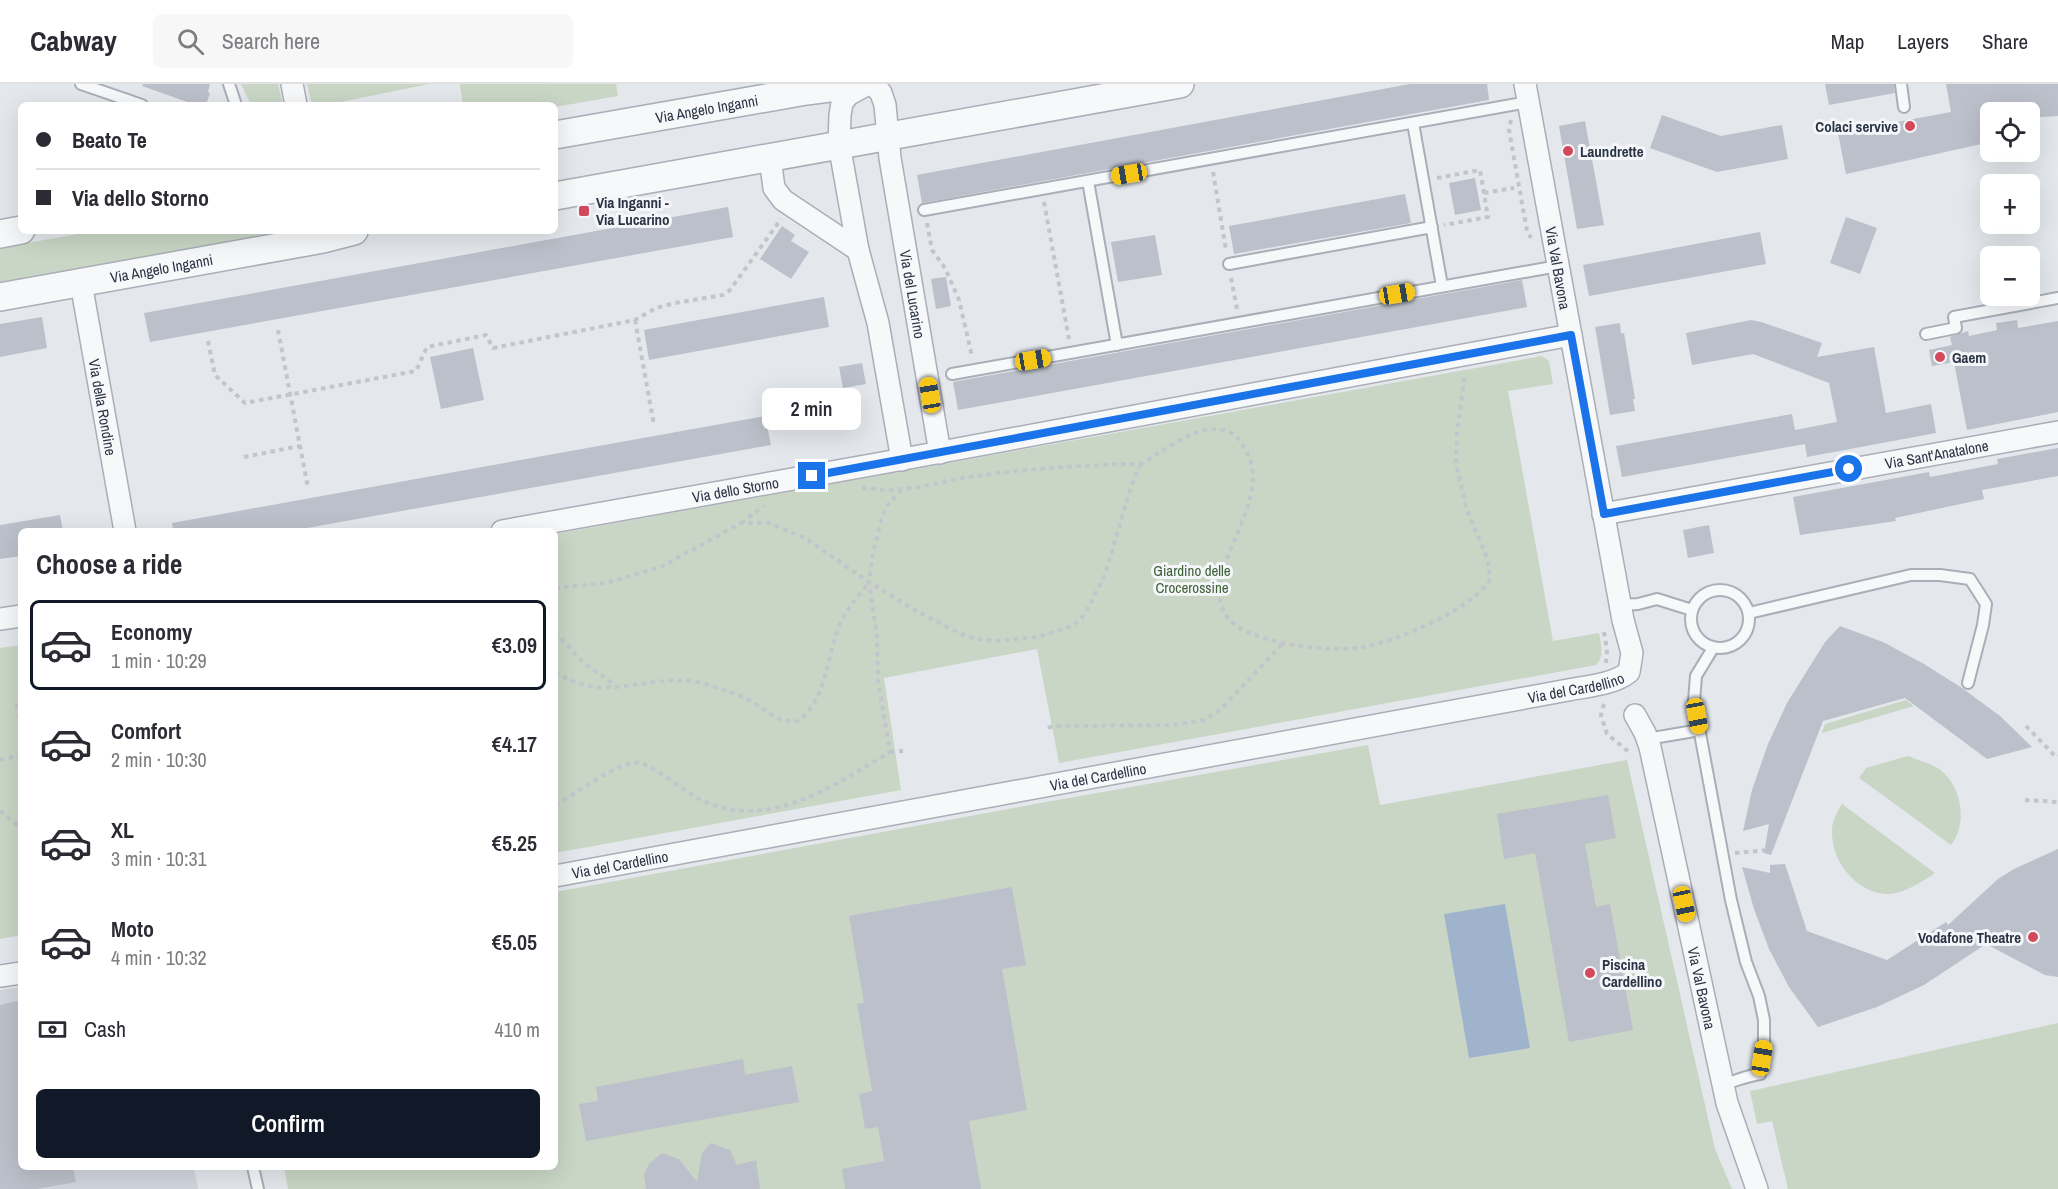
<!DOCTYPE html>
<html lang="en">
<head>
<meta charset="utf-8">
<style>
  body { margin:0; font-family:"Archivo Narrow",sans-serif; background:#f7f7f7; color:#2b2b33; height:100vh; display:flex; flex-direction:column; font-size:22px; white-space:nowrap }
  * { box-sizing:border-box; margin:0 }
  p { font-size:20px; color:#7c7c81 }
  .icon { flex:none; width:33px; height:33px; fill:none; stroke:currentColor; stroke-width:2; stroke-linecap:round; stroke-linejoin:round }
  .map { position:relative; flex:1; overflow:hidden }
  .details { position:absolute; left:18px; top:444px; width:540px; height:642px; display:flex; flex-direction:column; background:#fff; border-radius:9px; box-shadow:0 6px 24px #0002 }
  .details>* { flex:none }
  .guide { position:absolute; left:18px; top:18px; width:540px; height:132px; border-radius:9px; box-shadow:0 6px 24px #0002; display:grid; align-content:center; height:132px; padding:0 18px; background:#fff }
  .tools { position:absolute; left:1980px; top:18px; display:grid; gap:12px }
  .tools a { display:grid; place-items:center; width:60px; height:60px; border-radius:9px; background:#fff; box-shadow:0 6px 24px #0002; font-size:30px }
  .end { position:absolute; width:27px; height:27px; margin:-14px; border:8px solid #1a73e8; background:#fff; box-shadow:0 0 0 3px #fff }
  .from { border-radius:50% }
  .bubble { position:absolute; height:42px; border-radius:9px; background:#fff; box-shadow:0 6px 24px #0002; font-size:20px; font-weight:600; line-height:42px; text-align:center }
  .car { position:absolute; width:18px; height:36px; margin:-18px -9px; border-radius:8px; box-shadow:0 0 4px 2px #0007; background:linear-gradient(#f5c518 24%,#345 0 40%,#f5c518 0 76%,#345 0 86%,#f5c518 0) }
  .guide b { display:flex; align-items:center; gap:21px; height:57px; font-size:22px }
  .guide b+b { border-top:2px solid #e1e1e2 }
  .guide i { width:15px; height:15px; background:#2b2b33 }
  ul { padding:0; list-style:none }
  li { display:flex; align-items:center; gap:18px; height:90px; margin:0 12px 9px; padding:0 6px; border:3px solid transparent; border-radius:9px }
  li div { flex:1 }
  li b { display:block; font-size:22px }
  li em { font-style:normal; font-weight:600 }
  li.current { border-color:#111827 }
  li>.icon { width:54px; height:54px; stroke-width:1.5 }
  h2 { padding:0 18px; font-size:27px; line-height:72px }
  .pay { display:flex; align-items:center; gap:15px; height:66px; padding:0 18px; font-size:22px }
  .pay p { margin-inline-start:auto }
  .action { display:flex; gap:12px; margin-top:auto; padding:12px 18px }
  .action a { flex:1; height:69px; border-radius:9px; background:#111827; color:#fff; font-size:24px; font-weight:600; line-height:69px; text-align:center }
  header { display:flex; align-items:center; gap:36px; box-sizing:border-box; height:84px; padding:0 30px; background:#fff; border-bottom:2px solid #e1e1e2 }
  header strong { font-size:28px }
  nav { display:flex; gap:33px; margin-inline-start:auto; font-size:21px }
  .search { width:420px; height:54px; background:#f7f7f7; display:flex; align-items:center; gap:15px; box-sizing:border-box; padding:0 21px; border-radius:9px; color:#7c7c81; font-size:22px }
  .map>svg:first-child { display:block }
</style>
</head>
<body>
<header>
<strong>Cabway</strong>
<div class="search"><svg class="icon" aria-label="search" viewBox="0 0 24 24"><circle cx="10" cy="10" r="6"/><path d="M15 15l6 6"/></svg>Search here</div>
<nav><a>Map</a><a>Layers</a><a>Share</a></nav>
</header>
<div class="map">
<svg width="2058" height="1105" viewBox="0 0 2058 1105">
  <rect width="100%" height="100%" fill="#e4e7ec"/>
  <path fill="#d2d6de" d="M21,903V1083H194L198,1105H0V906Z"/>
  <path fill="#c9d6c5" d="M241,0H278L283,21H251Z
    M307,0H429L326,21H312Z
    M460,0H616L618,12L555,23V21H463Z
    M94,147H284L0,199V164Z
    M1542,272L1549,277L1553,300L1508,307L1553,557L1599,549C1601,562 1605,572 1596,581L1059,679L1037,565L884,594L901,706L555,769V450Z
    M21,561V851L0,855V564Z
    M1906,616L1914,622L1822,649L1825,640Z
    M1368,661L1380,721L1627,676L1715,1065L1732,1105H288L284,1083H555V808L1052,717Z
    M1908,672C1918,676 1930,679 1939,685C1962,701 1968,740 1951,761L1859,694L1866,684Z
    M1842,720L1935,789C1920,799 1898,814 1879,809C1851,803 1831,774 1832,746C1832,737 1837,728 1842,720Z
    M2058,939V1105H1788L1772,1037L1757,1040L1750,1007Z"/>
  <path fill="#9fb4cc" d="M1505,820L1530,964L1469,974L1444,830Z"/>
  <path fill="#bbc0ca" d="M143,0H210L208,8L210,9L206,21H196L142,2Z
    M1410,0H1487L1489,16L922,119L917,91Z
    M1825,0H1894L1895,9L1829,21Z
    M1946,0H2058V32L2030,34V28H1990V37L1982,39L1986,59L1846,90L1838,49L1951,28Z
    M1662,31L1721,52L1782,41L1788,75L1717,88L1650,64Z
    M1585,37L1604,141L1577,145L1559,42Z
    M1475,94L1481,126L1455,131L1449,99Z
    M1405,110L1411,139L1234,170L1229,142Z
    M728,123L733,153L150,258L144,229Z
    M1846,133L1877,144L1860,190L1830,179Z
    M782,142L795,151L791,157L809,168L791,195L760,175Z
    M1760,148L1766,180L1589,212L1583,181Z
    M1155,151L1162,191L1118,198L1111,158Z
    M946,193L951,222L936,225L931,195Z
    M1522,196L1527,223L958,326L953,298Z
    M824,213L829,243L649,276L644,246Z
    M42,233L47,264L0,273V240Z
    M1751,236L1761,238L1822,259L1817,273L1874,263L1886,329L1931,320L1936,349L1807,373L1805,360L1622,393L1616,362L1792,330L1795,346L1837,338L1829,299L1753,270L1692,281L1686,249Z
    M2017,236L2018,244L2058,237V328L1967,346L1954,278L1932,282L1929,266L1952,261L1950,253L1968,247L1969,252L1997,246L1996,239Z
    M1620,239L1621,250L1624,249L1635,315H1633L1635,327L1610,331L1595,243Z
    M473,264L484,316L441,325L430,273Z
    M862,279L866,300L843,304L839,283Z
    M765,332L771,361L290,447H173L172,439Z
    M2058,364V392L1982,406L1984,415L1895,434L1896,437L1800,451L1793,413L1929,388L1930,393L1998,380L1997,375Z
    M60,431L63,447H21V472L0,475V441Z
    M1709,441L1714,469L1688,474L1683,446Z
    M1840,542L1883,558L1924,580L1962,604L2000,632L2032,663L1987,675L1905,614L1823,637L1771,771L1764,769L1769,740L1743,747L1752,706L1768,660L1787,619L1825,558Z
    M1608,711L1616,754L1585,760L1596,823L1610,820L1633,946L1569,958L1535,769L1504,775L1497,730Z
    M2058,765V893L2045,891L1986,860L1924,901L1877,923L1818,943L1789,903L1769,865L1754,825L1742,783L1770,789V781L1785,780L1807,847L1887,876L1946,838L1948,841L1998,795L2014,785Z
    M1012,803L1026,881L1002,885L1027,1026L969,1037L981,1105H845L842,1085L884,1077L878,1043L865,1045L859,1010L872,1007L857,920L864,919L849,832Z
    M21,916V1083H73L76,1098L37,1105H0V921Z
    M743,975L745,991L792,982L799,1018L586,1057L579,1020L598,1017L596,1003Z
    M711,1059L730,1066L737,1081L756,1076L760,1105H646L644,1090L649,1080L662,1069L679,1075L697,1098L702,1069Z"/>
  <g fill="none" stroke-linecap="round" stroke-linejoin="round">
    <defs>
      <path id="service" d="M81,0L142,21
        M229,0L236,21
        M1901,0L1904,23
        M1413,39L1442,202
        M1088,97L1117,261
        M924,126L1528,18
        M1229,180L1432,143
        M1926,250L1956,244L1954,233L2058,214
        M952,290L1558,182
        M1691 535a29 29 0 1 1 58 0a29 29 0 1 1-58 0Z
        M1620,521L1638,520L1657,515L1692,526
        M1749,529L1911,491H1940L1970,495L1986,520L1983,541L1968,599
        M1713,564L1696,592L1694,617L1731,816L1746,878L1759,912L1764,936V959L1760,990C1746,992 1736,997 1723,1000
        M1647,655L1700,646
        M253,1083L258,1105"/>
      <g id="minor">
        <path d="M292,0L296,21"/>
        <path d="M868,0L848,11L842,19L840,31L839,60L858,166L878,239L902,376"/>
        <path id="s1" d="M873,0L881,9L885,21L890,74L940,369"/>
        <path d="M770,74L774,104L783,116L858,166"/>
        <path id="s2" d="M81,199L125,447"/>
        <path id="s3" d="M1603,430L2058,348"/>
        <path id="s4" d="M502,447L882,379L1571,251"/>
        <path d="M0,535L21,532"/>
        <path id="s5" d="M1635,631L1645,649L1650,663L1727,1019L1757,1105"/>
        <path id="s6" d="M555,792L1568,606C1587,602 1613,601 1629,588L1632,569L1623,536L1525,0"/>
        <path d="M0,892L21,889"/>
      </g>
      <g id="tertiary">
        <path id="s7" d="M555,51L806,7L860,0"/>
        <path d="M555,112L1180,0"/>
        <path d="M0,150L21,146"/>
        <path id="s8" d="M0,213L323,155L354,147"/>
      </g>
    </defs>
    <use href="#service" stroke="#a9aeb7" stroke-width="14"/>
    <use href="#minor" stroke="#a9aeb7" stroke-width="24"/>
    <use href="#tertiary" stroke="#a9aeb7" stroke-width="30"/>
    <path stroke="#c2c5cb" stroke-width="4" stroke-dasharray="4.5 4.5" stroke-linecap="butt" d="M1511,36L1509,46L1527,147L1531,154
      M1213,88L1226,166
      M1437,94L1480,86L1488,133L1444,141
      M1484,109L1514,104
      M1044,118L1069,255
      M927,139L932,166L945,184L959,216L972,272
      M1231,194L1237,225
      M635,236L654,341
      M278,246L308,404
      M208,257L215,291L245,319L416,287L427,263L486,251L493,264L635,236L656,224L675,219L723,211L730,206L781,135
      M244,373L300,362
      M862,404C876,405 890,407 903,405C926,403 948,396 970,393C997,389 1024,386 1051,384C1074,382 1096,382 1119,380C1126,380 1135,381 1142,379C1147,378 1152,372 1157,370C1176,358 1200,341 1224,346C1233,348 1240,355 1244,363C1280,419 1192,489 1228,534C1247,559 1326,568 1356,564C1389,561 1475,525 1490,495L1488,476L1467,426L1456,380L1457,349L1465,290
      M741,439L764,422
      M555,504L606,499L661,483L741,439H769L805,454L869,498L918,528L961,550L973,554L993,557L1038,553L1072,542L1080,536L1086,528L1105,491L1131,402L1141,380
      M555,548L584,579L615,601
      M1604,548L1607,566L1606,579
      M555,588C565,594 578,600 589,602C628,608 666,589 705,600C720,604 735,609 749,616C766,625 777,640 798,637C827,615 826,576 838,545C845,527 857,513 869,499
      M21,612L17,622L21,641
      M1604,620L1601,631L1607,650L1630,669
      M2026,642L2056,673L2058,672
      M1048,644L1053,642L1172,641L1204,636L1217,628L1227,619L1282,560
      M890,668L903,667
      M0,676L21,671
      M2025,716L2058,718
      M555,720C577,711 619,675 640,679C652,681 686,708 699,715C767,749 833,702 890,668L878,596L877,553L869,498L873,470L882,432L887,422L901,406
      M0,727L21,744
      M1735,769L1768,766"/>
    <use href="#service" stroke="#f7f8fa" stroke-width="10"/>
    <use href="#minor" stroke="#f7f8fa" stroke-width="21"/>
    <use href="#tertiary" stroke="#f7f8fa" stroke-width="27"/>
  </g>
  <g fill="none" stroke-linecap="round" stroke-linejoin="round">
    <path stroke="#1a73e8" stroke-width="8" d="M812,392L1571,251L1604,430L1849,385"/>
  </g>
  <g fill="#d1495b" stroke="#f4f6f9" stroke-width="2">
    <circle cx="1910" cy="42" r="6"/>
    <circle cx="1568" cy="67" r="6"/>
    <rect x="578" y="121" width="12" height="12" rx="3"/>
    <circle cx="1940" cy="273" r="6"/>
    <circle cx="2033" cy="853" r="6"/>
    <circle cx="1590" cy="889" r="6"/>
  </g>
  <g text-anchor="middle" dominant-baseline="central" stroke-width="6" stroke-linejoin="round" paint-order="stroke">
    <g font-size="15" fill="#2b3445" stroke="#f4f6f9">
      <text stroke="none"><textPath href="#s7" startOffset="154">Via Angelo Inganni</textPath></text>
      <text stroke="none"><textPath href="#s8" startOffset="164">Via Angelo Inganni</textPath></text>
      <text transform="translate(1558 184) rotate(80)">Via Val Bavona</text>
      <text stroke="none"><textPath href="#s1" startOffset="216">Via del Lucarino</textPath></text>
      <text stroke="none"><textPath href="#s2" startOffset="126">Via della Rondine</textPath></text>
      <text stroke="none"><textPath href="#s3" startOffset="339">Via Sant'Anatalone</textPath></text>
      <text stroke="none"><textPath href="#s4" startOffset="237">Via dello Storno</textPath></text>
      <text stroke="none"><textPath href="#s6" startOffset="1038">Via del Cardellino</textPath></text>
      <text stroke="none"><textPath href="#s6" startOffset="552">Via del Cardellino</textPath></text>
      <text stroke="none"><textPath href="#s6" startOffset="66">Via del Cardellino</textPath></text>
      <text stroke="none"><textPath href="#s5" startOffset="282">Via Val Bavona</textPath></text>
    </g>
    <g font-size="15" font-weight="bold" fill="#2b3445" stroke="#f4f6f9" text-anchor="start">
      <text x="1898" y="42" text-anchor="end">Colaci servive</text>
      <text x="1580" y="67">Laundrette</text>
      <text x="596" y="118">Via Inganni -<tspan x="596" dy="17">Via Lucarino</tspan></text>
      <text x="1952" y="273">Gaem</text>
      <text x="2021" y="853" text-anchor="end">Vodafone Theatre</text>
      <text x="1602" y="880">Piscina<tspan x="1602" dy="17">Cardellino</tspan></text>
    </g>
    <g font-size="15" fill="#3f6138" stroke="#f4f6f9">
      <text x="1192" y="486">Giardino delle<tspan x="1192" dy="17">Crocerossine</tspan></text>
    </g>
  </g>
</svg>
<div class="tools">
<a><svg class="icon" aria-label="locate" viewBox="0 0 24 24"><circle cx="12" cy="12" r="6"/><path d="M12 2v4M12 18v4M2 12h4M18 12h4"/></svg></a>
<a>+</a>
<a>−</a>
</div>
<i class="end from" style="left:1849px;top:385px"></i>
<i class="end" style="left:812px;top:392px"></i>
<div class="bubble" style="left:762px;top:304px;width:99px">2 min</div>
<i class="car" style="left:1129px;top:90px;rotate:260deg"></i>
<i class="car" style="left:1397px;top:210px;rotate:80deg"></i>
<i class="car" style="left:1033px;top:276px;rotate:80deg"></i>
<i class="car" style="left:930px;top:311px;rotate:350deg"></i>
<i class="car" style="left:1697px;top:632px;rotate:169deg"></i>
<i class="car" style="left:1684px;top:820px;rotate:168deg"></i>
<i class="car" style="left:1762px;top:974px;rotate:9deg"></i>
<div class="guide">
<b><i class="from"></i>Beato Te</b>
<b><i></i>Via dello Storno</b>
</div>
<section class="details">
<h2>Choose a ride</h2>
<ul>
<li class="current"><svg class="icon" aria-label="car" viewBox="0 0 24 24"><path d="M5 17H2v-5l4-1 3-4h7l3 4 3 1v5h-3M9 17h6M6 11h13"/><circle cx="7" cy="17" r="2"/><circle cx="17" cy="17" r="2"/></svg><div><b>Economy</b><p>1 min · 10:29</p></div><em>€3.09</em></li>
<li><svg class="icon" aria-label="car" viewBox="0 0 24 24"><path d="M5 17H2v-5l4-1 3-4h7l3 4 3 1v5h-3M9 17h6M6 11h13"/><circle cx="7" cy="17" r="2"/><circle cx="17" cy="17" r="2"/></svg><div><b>Comfort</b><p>2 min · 10:30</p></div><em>€4.17</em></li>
<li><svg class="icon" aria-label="car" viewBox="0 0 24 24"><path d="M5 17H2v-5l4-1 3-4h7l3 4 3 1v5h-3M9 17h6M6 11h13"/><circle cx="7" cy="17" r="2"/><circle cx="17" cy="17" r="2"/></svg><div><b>XL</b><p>3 min · 10:31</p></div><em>€5.25</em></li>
<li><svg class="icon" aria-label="car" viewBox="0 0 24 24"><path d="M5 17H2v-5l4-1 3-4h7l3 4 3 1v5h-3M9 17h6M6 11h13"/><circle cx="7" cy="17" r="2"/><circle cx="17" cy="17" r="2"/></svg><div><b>Moto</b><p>4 min · 10:32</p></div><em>€5.05</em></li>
</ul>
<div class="pay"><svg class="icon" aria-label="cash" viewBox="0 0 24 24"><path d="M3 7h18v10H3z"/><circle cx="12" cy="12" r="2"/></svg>Cash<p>410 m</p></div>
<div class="action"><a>Confirm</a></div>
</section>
</div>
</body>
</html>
